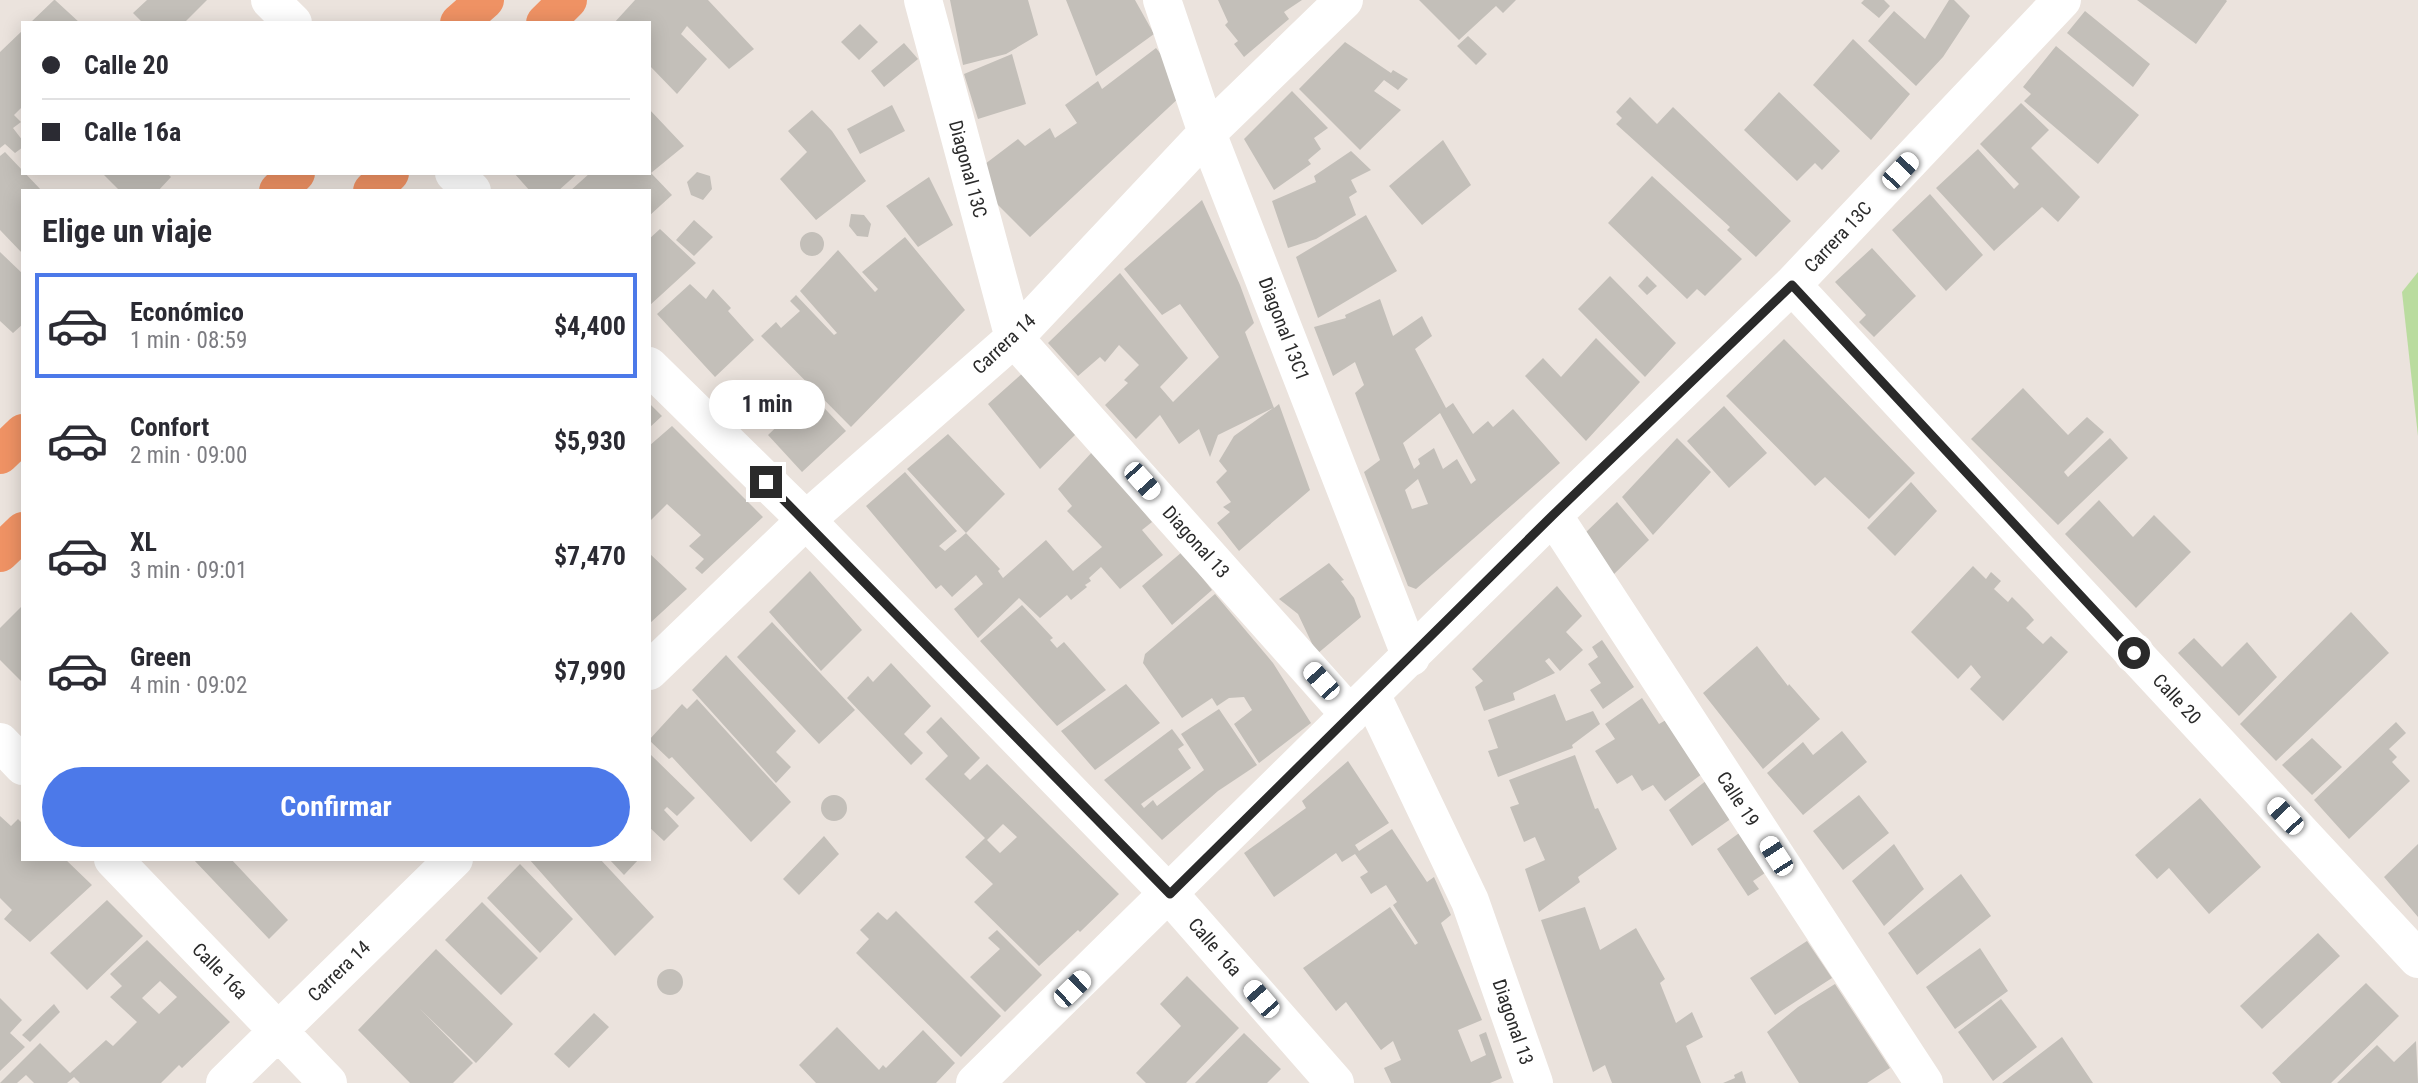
<!DOCTYPE html>
<html lang="es">
<head>
<meta charset="utf-8">
<style>
  body { margin:0; font-family:"Roboto Condensed",sans-serif; background:#f7f7f7; color:#2b2b33; height:100vh; display:flex; flex-direction:column; font-size:26px; white-space:nowrap }
  * { box-sizing:border-box; margin:0 }
  p { font-size:23px; color:#7c7c81 }
  .icon { flex:none; width:38px; height:38px; fill:none; stroke:currentColor; stroke-width:2; stroke-linecap:round; stroke-linejoin:round }
  .map { position:relative; flex:1; overflow:hidden }
  .details { position:absolute; left:21px; top:189px; width:630px; height:672px; display:flex; flex-direction:column; background:#fff; border-radius:0px; box-shadow:0 4px 18px #0003 }
  .details>* { flex:none }
  .hud { position:absolute; left:21px; top:21px; width:630px; height:154px; border-radius:0px; box-shadow:0 4px 18px #0003; display:grid; align-content:center; height:154px; padding:0 21px; background:#fff }
  .end { position:absolute; width:32px; height:32px; margin:-16px; border:9px solid #2a2a2a; background:#fff; box-shadow:0 0 0 4px #fff }
  .from { border-radius:50% }
  .bubble { position:absolute; height:49px; border-radius:24px; background:#fff; box-shadow:0 4px 18px #0003; font-size:23px; font-weight:700; line-height:49px; text-align:center }
  .car { position:absolute; width:21px; height:42px; margin:-21px -10px; border-radius:9px; box-shadow:0 0 5px 2px #0007; background:linear-gradient(#fff 24%,#345 0 40%,#fff 0 76%,#345 0 86%,#fff 0) }
  .hud b { display:flex; align-items:center; gap:24px; height:66px; font-size:26px }
  .hud b+b { border-top:2px solid #e1e1e2 }
  .hud i { width:18px; height:18px; background:#2b2b33 }
  ul { padding:0; list-style:none }
  li { display:flex; align-items:center; gap:21px; height:105px; margin:0 14px 10px; padding:0 7px; border:4px solid transparent; border-radius:0px }
  li div { flex:1 }
  li b { display:block; font-size:26px }
  li em { font-style:normal; font-weight:700 }
  li.on { border-color:#4c79e9 }
  li>.icon { width:63px; height:63px; stroke-width:1.5 }
  h2 { padding:0 21px; font-size:32px; line-height:84px }
  .cta { display:flex; gap:14px; margin-top:auto; padding:14px 21px }
  .cta a { flex:1; height:80px; border-radius:42px; background:#4c79e9; color:#fff; font-size:28px; font-weight:700; line-height:80px; text-align:center }
  .map>svg:first-child { display:block }
</style>
</head>
<body>
<div class="map">
<svg width="2418" height="1083" viewBox="0 0 2418 1083">
  <rect width="100%" height="100%" fill="#ebe3dd"/>
  <path fill="#badc9f" d="M2418,272V436L2402,292Z"/>
  <path fill="#c3bfb9" fill-rule="evenodd" d="M55,0L80,23H30L54,0Z
    M147,0H207L184,23H143L133,13Z
    M635,0H708L754,49L729,69L687,26L681,34L707,59L677,94L649,65V23H614Z
    M950,0H1028L1038,35L1006,54L963,65Z
    M1066,0H1135L1154,34L1096,76Z
    M1218,0H1302L1284,12L1289,19L1244,57L1234,44L1238,41L1225,25L1228,22Z
    M1419,0H1516L1503,13L1496,6L1459,40Z
    M1864,0H1884L1890,6L1879,18L1861,3Z
    M1949,0H1954L1970,16L1943,57L1916,86L1868,41L1894,11L1925,39Z
    M2137,0H2226L2227,1L2196,44Z
    M2085,11L2150,64L2133,87L2067,33Z
    M860,24L878,42L859,60L841,42Z
    M23,30V106L14,115L21,122L13,128L23,141V147L15,153L5,144L0,148V52Z
    M1468,36L1487,54L1476,65L1457,46Z
    M1853,39L1910,94L1871,140L1813,85Z
    M1345,42L1391,73L1393,70L1408,79L1398,90L1384,80L1374,91L1401,110L1360,150L1299,89Z
    M904,43L918,59L884,87L871,71Z
    M2056,46L2139,115L2098,164L2024,101L2031,94L2023,87Z
    M1156,48L1171,67L1182,95L1030,237L990,197L985,164L1018,139L1025,146L1050,128L1055,138L1077,123L1065,105L1098,81L1102,89Z
    M1012,54L1026,104L978,119L964,74Z
    M1292,91L1328,128L1314,138L1321,149L1308,160L1311,164L1274,190L1244,139Z
    M1779,92L1840,151L1822,170L1815,163L1797,181L1744,130Z
    M1630,97L1657,124L1673,107L1791,221L1756,257L1727,230L1730,227L1616,124L1622,118L1616,112Z
    M2021,103L2049,130L2031,148L2080,197L2058,222L2042,207L1994,251L1936,188L1978,149L2014,189L2019,184L1980,144Z
    M892,105L905,131L860,154L847,129Z
    M649,109L684,146L651,173L672,195L649,216V191H570L590,173H649Z
    M812,110L832,131L866,181L816,220L780,179L807,152L788,131Z
    M1443,140L1471,185L1422,225L1389,186Z
    M1351,151L1371,170L1351,180L1357,192L1349,197L1356,215L1316,239L1288,248L1272,201L1316,182L1314,176Z
    M5,152L42,191H23V254L0,230V156Z
    M697,172L710,176L712,189L703,200L691,195L687,182Z
    M102,173H167L171,177L158,191H120Z
    M514,173H578L558,191H530Z
    M1652,176L1742,259L1705,296L1697,289L1687,299L1608,223Z
    M929,177L953,225L918,247L886,206Z
    M1930,194L1983,255L1946,291L1892,230Z
    M1202,200L1240,285L1254,323L1245,332L1274,408L1279,404L1310,490L1239,551L1217,523L1230,512L1223,507L1231,502L1216,482L1227,471L1219,461L1234,436L1273,408L1218,435L1210,457L1199,429L1179,444L1160,415L1136,439L1105,405L1128,383L1124,380L1139,365L1119,345L1105,362L1100,357L1078,376L1048,343L1120,273L1188,358L1160,387L1173,402L1219,357L1180,304L1162,315L1124,269Z
    M851,214L864,215L871,224L868,237L857,236L849,226Z
    M1366,215L1397,271L1318,318L1296,257Z
    M694,220L713,237L694,256L676,240Z
    M660,229L696,263L649,306V239Z
    M800 244a12 12 0 1 1 24 0a12 12 0 1 1-24 0Z
    M905,237L965,310L851,427L761,336L776,322L781,328L800,311L790,301L796,295L834,335L837,333L800,291L838,250L875,292L878,289L862,272Z
    M1872,248L1916,296L1874,337L1859,322L1866,315L1835,282Z
    M0,252L23,274V324L13,333L0,321Z
    M1610,276L1676,343L1645,377L1578,309Z
    M1647,276L1657,286L1647,295L1638,286Z
    M690,284L706,299L713,289L731,308L728,311L754,340L715,377L657,314Z
    M1380,299L1393,336L1422,316L1432,336L1415,349L1446,408L1453,403L1473,434L1488,421L1493,427L1513,409L1560,463L1416,589L1408,586L1364,472L1380,460L1355,393L1364,385L1355,362L1333,376L1314,327L1346,318L1345,315ZM1440,413L1476,480L1471,484L1457,459L1443,469L1434,448L1418,459L1420,464L1414,469L1403,443ZM1418,479L1428,504L1412,509L1405,490Z
    M1596,338L1640,382L1586,441L1525,376L1543,358L1561,377Z
    M1784,339L1915,473L1869,519L1825,477L1815,486L1726,396Z
    M1024,372L1076,434L1040,469L988,404Z
    M2023,388L2068,435L2087,417L2104,432L2064,472L2068,477L2110,438L2128,458L2058,525L1971,439Z
    M811,394L846,431L802,472L768,435Z
    M649,403L662,416L649,428Z
    M1724,406L1767,453L1729,488L1687,441Z
    M672,426L763,517L702,574L695,568L704,559L689,546L701,535L667,504L649,522V446Z
    M948,434L1005,494L966,533L1000,569L998,571L1003,578L1046,540L1073,571L1102,547L1067,511L1072,506L1058,489L1093,451L1152,522L1142,530L1163,555L1120,589L1101,567L1089,578L1091,581L1085,585L1087,587L1071,600L1067,595L1040,618L1019,598L978,638L954,609L983,584L976,575L952,597L941,585L936,589L866,506L905,472L957,531L939,546L945,551L966,533L907,469Z
    M1677,438L1711,472L1653,535L1622,497Z
    M1911,482L1937,511L1895,556L1867,528Z
    M2099,500L2133,537L2154,515L2191,552L2136,608L2065,534Z
    M1617,502L1649,540L1612,576L1582,536Z
    M1182,552L1212,590L1172,625L1142,586Z
    M649,553L687,589L649,624Z
    M1329,563L1344,580L1341,581L1354,598L1361,617L1317,654L1298,614L1279,599Z
    M1973,566L1986,579L1991,572L2001,581L1994,589L2008,602L2012,597L2029,614L2034,620L2026,628L2043,644L2051,636L2068,652L2003,721L1970,689L1981,677L1971,665L1958,679L1911,632Z
    M810,571L862,630L821,671L769,612Z
    M1557,586L1582,616L1566,632L1583,650L1560,671L1549,658L1545,661L1555,673L1513,693L1515,700L1484,711L1475,687L1483,681L1472,669Z
    M1215,594L1273,663L1311,723L1259,763L1234,724L1252,710L1244,697L1229,698L1217,706L1212,698L1182,718L1143,663L1145,654Z
    M23,605V679L21,681L0,660V628Z
    M1022,605L1053,638L1050,640L1057,648L1064,642L1106,690L1057,726L980,641Z
    M2351,612L2389,653L2276,761L2240,724Z
    M772,622L855,710L819,744L737,657Z
    M2194,638L2222,667L2247,642L2277,677L2239,716L2178,653Z
    M1602,640L1634,687L1603,709L1590,690L1601,683L1588,664L1598,657L1592,647Z
    M1757,646L1788,686L1789,684L1820,719L1763,769L1703,693Z
    M726,655L796,731L776,752L791,767L776,783L692,690Z
    M891,663L931,706L904,734L923,753L911,765L847,698L868,676L873,682Z
    M1126,684L1160,723L1095,770L1061,731Z
    M1555,694L1566,721L1593,711L1600,724L1572,745L1573,748L1498,777L1488,751L1498,748L1488,720Z
    M1642,698L1659,724L1666,720L1702,774L1665,801L1653,785L1642,791L1632,775L1617,784L1595,751L1615,739L1605,724Z
    M697,699L791,802L751,842L672,757L669,759L649,740L682,704L687,709Z
    M1219,709L1257,765L1218,791L1162,840L1104,780L1172,729L1184,745L1178,749L1191,768L1141,804L1144,808L1153,800L1157,806L1204,770L1181,734Z
    M941,717L980,758L964,774L970,780L987,764L1119,894L1080,932L1078,930L1039,966L974,902L993,884L965,857L985,838L925,779L948,756L926,732ZM1003,824L1017,837L1000,853L987,840Z
    M2396,722L2406,733L2389,749L2397,757L2392,762L2410,781L2349,839L2314,800Z
    M1842,731L1867,762L1803,815L1767,773L1803,742L1813,755Z
    M2312,738L2342,767L2312,795L2282,765Z
    M649,753L695,798L677,816L667,807L664,810L679,826L664,841L649,827Z
    M1575,755L1595,809L1598,808L1617,849L1578,877L1580,882L1539,912L1525,869L1545,860L1535,837L1524,842L1510,807L1519,804L1509,780Z
    M1348,761L1389,823L1355,845L1359,851L1392,829L1427,882L1434,877L1451,915L1441,923L1482,1020L1458,1030L1471,1062L1486,1055L1479,1035L1486,1032L1502,1078L1490,1083H1391L1384,1068L1401,1060L1393,1041L1381,1050L1346,1002L1336,1011L1303,968L1390,907L1415,945L1418,943L1393,905L1397,902L1386,885L1371,894L1360,877L1368,872L1355,854L1342,862L1336,853L1274,897L1244,853L1306,808L1302,801Z
    M1707,780L1732,818L1692,846L1669,810Z
    M1859,795L1889,833L1843,870L1813,831Z
    M821 808a13 13 0 1 1 26 0a13 13 0 1 1-26 0Z
    M2200,798L2261,867L2209,914L2169,868L2157,879L2135,855Z
    M0,816L11,826L18,819L23,824V859H65L92,885L30,942L4,919L12,910L0,898Z
    M1742,831L1768,871L1753,881L1759,889L1748,896L1717,849Z
    M824,836L839,854L799,895L783,879Z
    M1894,844L1924,889L1884,926L1852,881Z
    M2418,844V917L2384,877Z
    M193,859H231L288,920L269,939Z
    M529,859H600L654,917L615,956Z
    M609,859H639L624,875Z
    M520,864L573,919L540,953L487,898Z
    M1961,874L1991,916L1917,975L1888,933Z
    M107,900L143,936L87,990L50,953Z
    M482,902L538,958L501,995L445,940Z
    M1585,907L1600,950L1636,928L1665,979L1660,983L1676,1023L1692,1012L1703,1037L1686,1046L1701,1083H1612L1605,1065L1593,1072L1541,920Z
    M896,911L1001,1016L961,1057L856,953L869,939L860,930L878,912L887,920Z
    M997,930L1042,975L1005,1012L970,977L1000,949L988,938Z
    M2318,933L2340,956L2262,1029L2240,1006Z
    M147,940L230,1022L182,1068L179,1065L161,1083H80L74,1077L67,1083H34L26,1075L17,1083H0L40,1043L70,1073L106,1040L113,1046L137,1022L110,997L122,986L110,974ZM160,981L177,997L159,1014L142,998Z
    M1807,941L1832,978L1775,1015L1750,978Z
    M1980,948L2008,991L1955,1029L1926,987Z
    M436,949L513,1024L476,1063L420,1009L473,1063L453,1083H410L358,1030Z
    M657 982a13 13 0 1 1 26 0a13 13 0 1 1-26 0Z
    M1187,976L1239,1028L1186,1083H1146L1136,1073L1181,1026L1160,1004Z
    M2366,983L2399,1016L2331,1083H2281L2272,1073Z
    M1835,984L1890,1068L1867,1083H1799L1767,1032L1798,1007Z
    M0,998L22,1020L10,1033L25,1047L0,1071Z
    M2001,999L2037,1047L1993,1081L1958,1032Z
    M54,1004L60,1012L30,1042L22,1035Z
    M594,1013L609,1027L569,1068L554,1054Z
    M837,1027L879,1070L883,1065L886,1068L923,1030L955,1063L936,1083H816L799,1065Z
    M1244,1033L1281,1069L1267,1083H1195Z
    M2062,1037L2093,1083H2002Z
    M2416,1041L2418,1083H2337L2377,1045L2394,1062Z
    M1742,1071L1746,1083H1723L1735,1078L1734,1075Z"/>
  <g fill="none" stroke-linecap="round" stroke-linejoin="round">
    <path stroke="#fff" stroke-width="38" d="M270,0L293,23
      M923,0L1014,338L1350,715
      M1162,0L1207,133L1411,657
      M1792,285L2418,959
      M1553,515L1924,1083
      M649,671L806,520L1014,338L1207,133L1344,0
      M1371,694L1470,901L1534,1083
      M0,742L23,766
      M113,859L328,1083
      M225,1083L454,859
      M975,1083L1553,515L1792,285L2062,0"/>
    <path stroke="#fff" stroke-width="38" d="M454,173L472,191
      M649,366L806,520L1169,894L1335,1083"/>
    <path stroke="#ef9264" stroke-width="38" d="M459,23L485,0
      M545,23L568,0
      M278,191L296,173
      M372,191L390,173
      M0,455L23,433
      M0,553L23,531"/>
  </g>
  <g fill="none" stroke-linecap="round" stroke-linejoin="round">
    <path stroke="#2a2a2a" stroke-width="9" d="M766,482L1170,894L1553,515L1792,285L2134,653"/>
  </g>
  <g text-anchor="middle" dominant-baseline="central" stroke-width="6" stroke-linejoin="round" paint-order="stroke">
    <g font-size="19" fill="#2a2a2a" stroke="#fff">
      <text transform="translate(968 169) rotate(75)">Diagonal 13C</text>
      <text transform="translate(1838 237) rotate(-47)">Carrera 13C</text>
      <text transform="translate(1284 329) rotate(69)">Diagonal 13C1</text>
      <text transform="translate(1004 344) rotate(-43)">Carrera 14</text>
      <text transform="translate(1196 542) rotate(48)">Diagonal 13</text>
      <text transform="translate(2177 699) rotate(47)">Calle 20</text>
      <text transform="translate(1738 799) rotate(57)">Calle 19</text>
      <text transform="translate(1215 947) rotate(49)">Calle 16a</text>
      <text transform="translate(220 971) rotate(46)">Calle 16a</text>
      <text transform="translate(339 971) rotate(-44)">Carrera 14</text>
      <text transform="translate(1513 1022) rotate(71)">Diagonal 13</text>
    </g>
  </g>
</svg>
<i class="end from" style="left:2134px;top:653px"></i>
<i class="end" style="left:766px;top:482px"></i>
<div class="bubble" style="left:709px;top:380px;width:116px">1 min</div>
<i class="car" style="left:1900px;top:171px;rotate:43deg"></i>
<i class="car" style="left:1142px;top:481px;rotate:138deg"></i>
<i class="car" style="left:1321px;top:681px;rotate:318deg"></i>
<i class="car" style="left:2285px;top:816px;rotate:317deg"></i>
<i class="car" style="left:1776px;top:856px;rotate:327deg"></i>
<i class="car" style="left:1072px;top:989px;rotate:46deg"></i>
<i class="car" style="left:1261px;top:999px;rotate:319deg"></i>
<div class="hud">
<b><i class="from"></i>Calle 20</b>
<b><i></i>Calle 16a</b>
</div>
<section class="details">
<h2>Elige un viaje</h2>
<ul>
<li class="on"><svg class="icon" aria-label="car" viewBox="0 0 24 24"><path d="M5 17H2v-5l4-1 3-4h7l3 4 3 1v5h-3M9 17h6M6 11h13"/><circle cx="7" cy="17" r="2"/><circle cx="17" cy="17" r="2"/></svg><div><b>Económico</b><p>1 min · 08:59</p></div><em>$4,400</em></li>
<li><svg class="icon" aria-label="car" viewBox="0 0 24 24"><path d="M5 17H2v-5l4-1 3-4h7l3 4 3 1v5h-3M9 17h6M6 11h13"/><circle cx="7" cy="17" r="2"/><circle cx="17" cy="17" r="2"/></svg><div><b>Confort</b><p>2 min · 09:00</p></div><em>$5,930</em></li>
<li><svg class="icon" aria-label="car" viewBox="0 0 24 24"><path d="M5 17H2v-5l4-1 3-4h7l3 4 3 1v5h-3M9 17h6M6 11h13"/><circle cx="7" cy="17" r="2"/><circle cx="17" cy="17" r="2"/></svg><div><b>XL</b><p>3 min · 09:01</p></div><em>$7,470</em></li>
<li><svg class="icon" aria-label="car" viewBox="0 0 24 24"><path d="M5 17H2v-5l4-1 3-4h7l3 4 3 1v5h-3M9 17h6M6 11h13"/><circle cx="7" cy="17" r="2"/><circle cx="17" cy="17" r="2"/></svg><div><b>Green</b><p>4 min · 09:02</p></div><em>$7,990</em></li>
</ul>
<div class="cta"><a>Confirmar</a></div>
</section>
</div>
</body>
</html>
